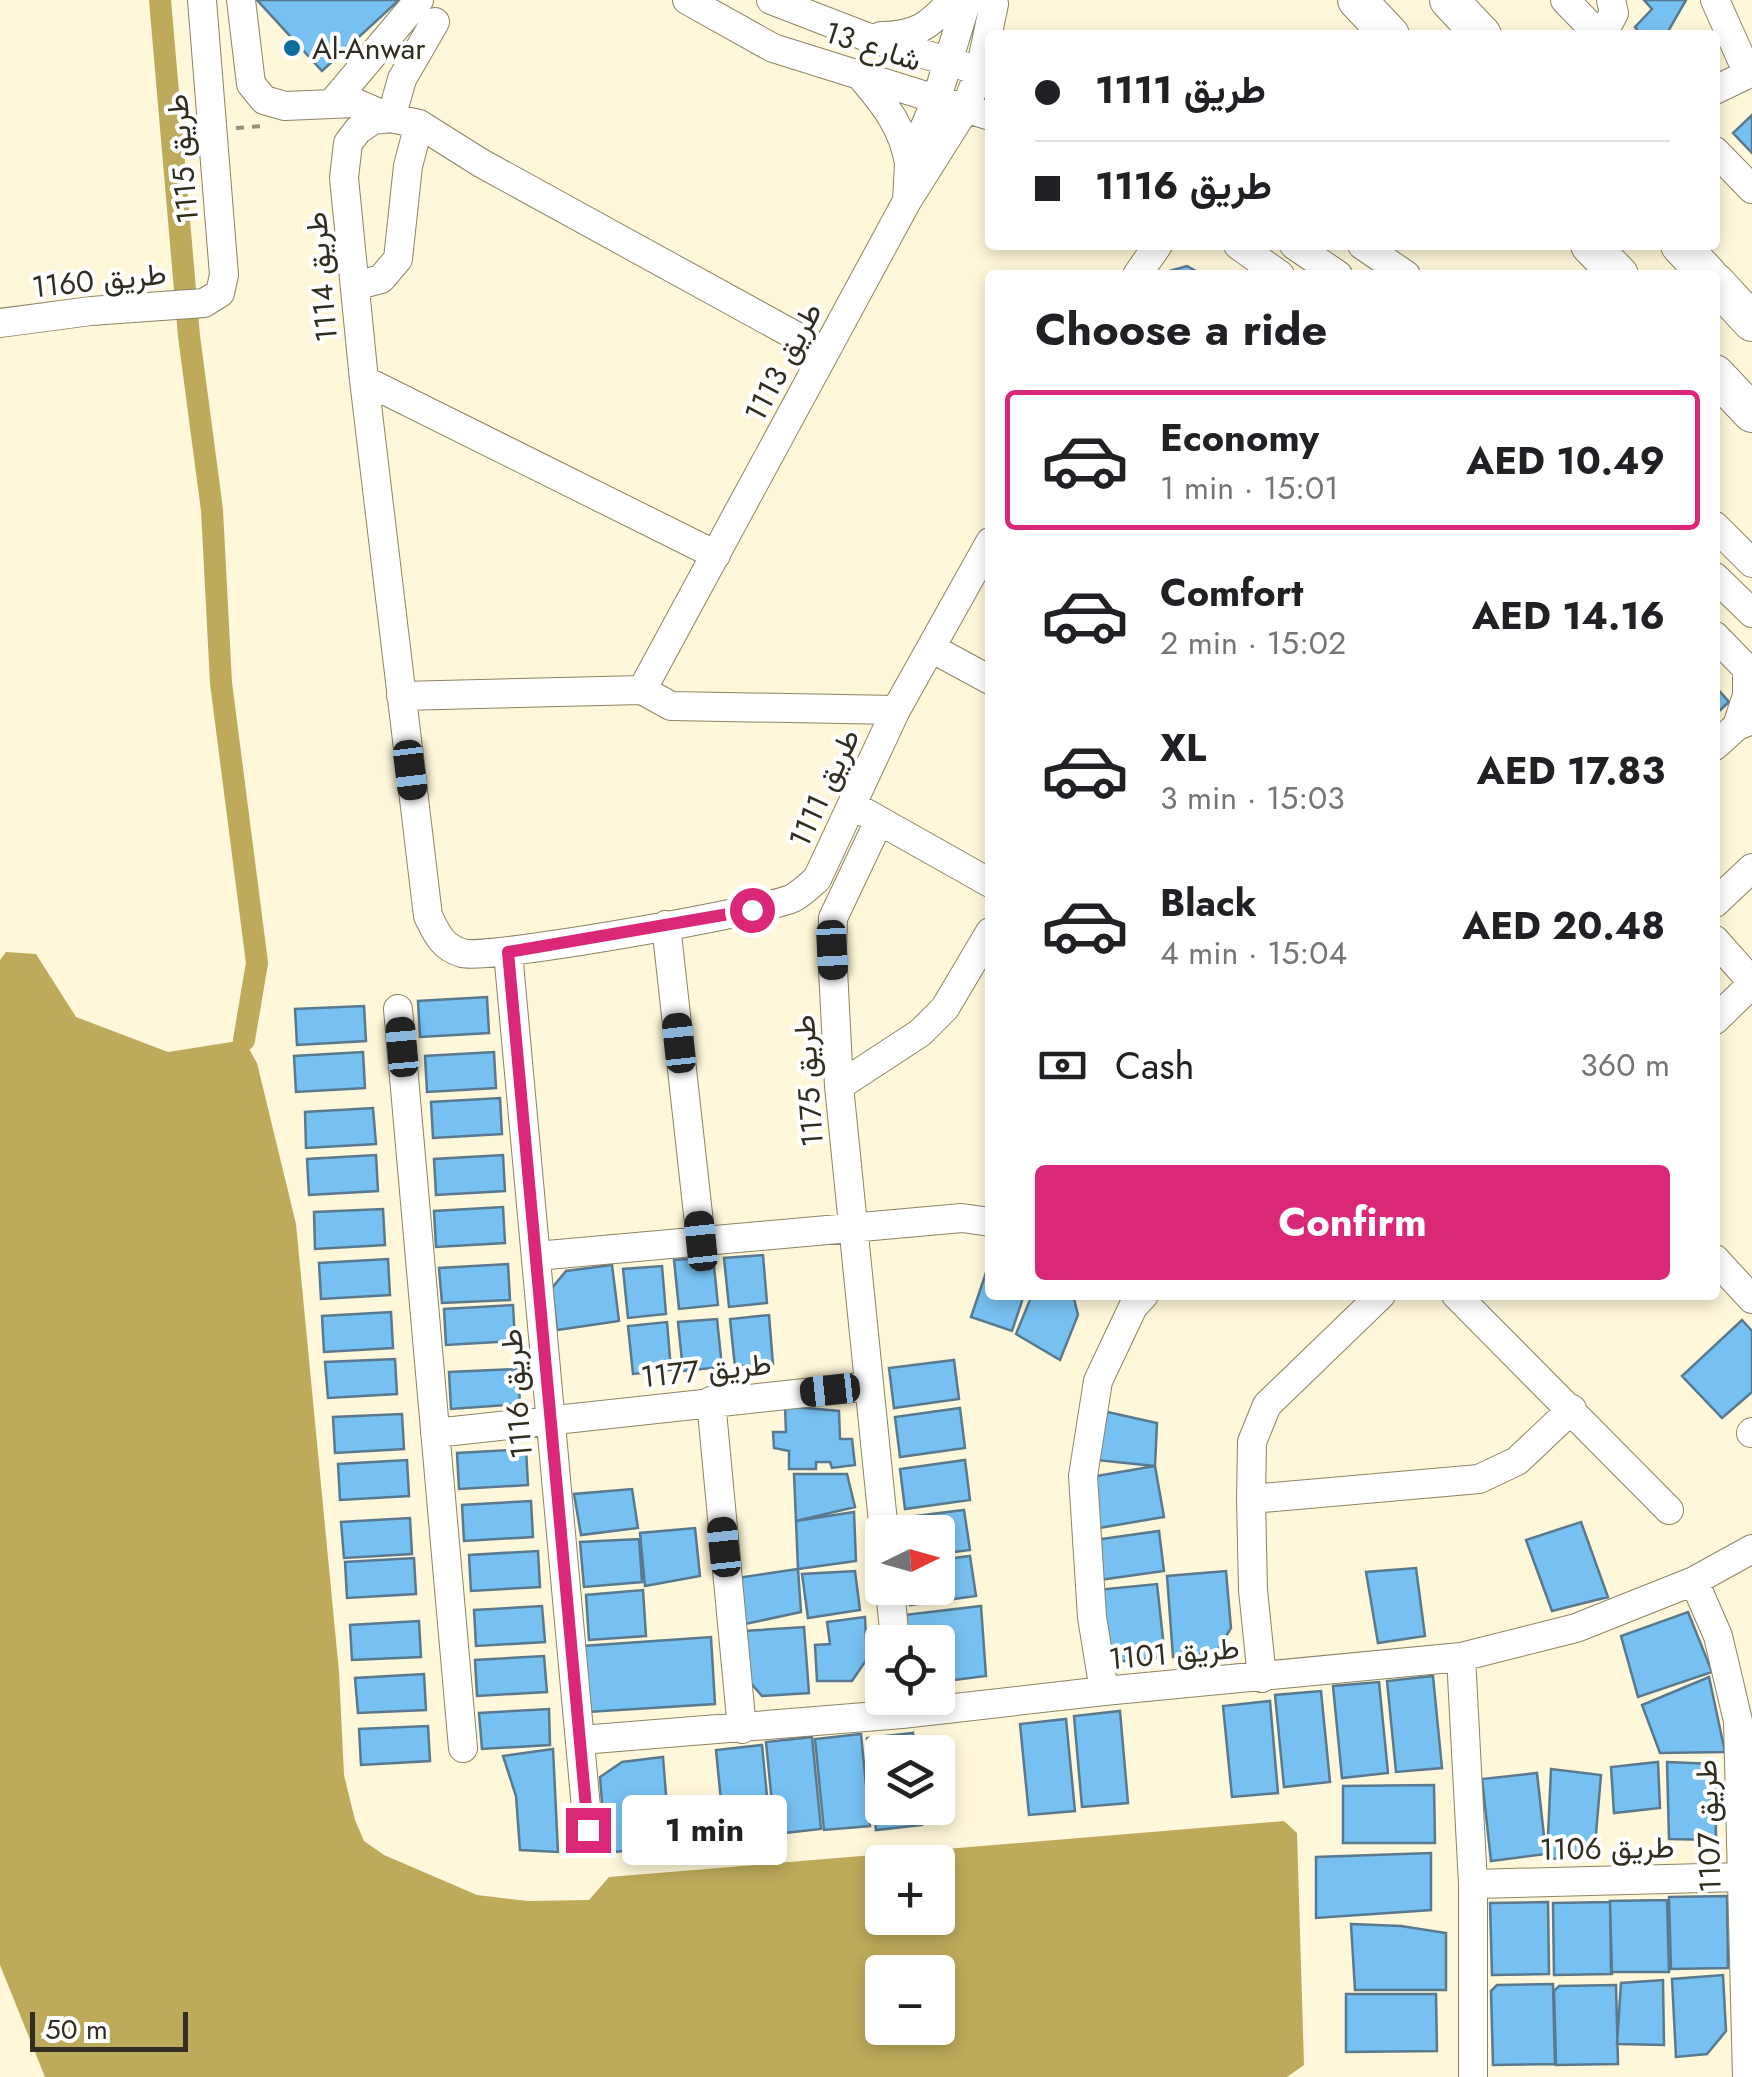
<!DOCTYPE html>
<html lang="en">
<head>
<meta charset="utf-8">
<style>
  body { margin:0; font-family:Jost,Vazirmatn,sans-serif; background:#f2f2f2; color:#202124; height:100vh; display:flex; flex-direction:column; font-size:38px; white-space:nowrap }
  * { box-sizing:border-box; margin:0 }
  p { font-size:32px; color:#757577 }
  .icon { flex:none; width:55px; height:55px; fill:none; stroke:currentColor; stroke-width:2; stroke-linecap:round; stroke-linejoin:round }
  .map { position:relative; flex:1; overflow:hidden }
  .sheet { position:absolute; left:985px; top:270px; width:735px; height:1030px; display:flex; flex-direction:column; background:#fff; border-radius:10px; box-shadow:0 5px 15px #0003 }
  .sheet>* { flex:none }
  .hud { position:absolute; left:985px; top:30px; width:735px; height:220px; border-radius:10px; box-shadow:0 5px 15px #0003; display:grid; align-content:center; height:220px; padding:0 50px; background:#fff }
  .needle { width:65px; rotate:85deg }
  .tools { position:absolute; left:865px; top:1515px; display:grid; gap:20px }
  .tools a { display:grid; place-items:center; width:90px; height:90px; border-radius:10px; background:#fff; box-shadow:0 5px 15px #0003; font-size:50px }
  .scale { position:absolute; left:30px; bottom:25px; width:158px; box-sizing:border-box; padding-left:10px; border:5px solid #312e20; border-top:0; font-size:28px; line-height:35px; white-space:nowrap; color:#312e20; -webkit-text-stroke:8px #fff; paint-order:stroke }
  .end { position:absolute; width:45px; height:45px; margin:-22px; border:12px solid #db2777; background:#fff; box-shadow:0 0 0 5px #fff }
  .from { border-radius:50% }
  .bubble { position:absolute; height:70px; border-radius:10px; background:#fff; box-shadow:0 5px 15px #0003; font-size:32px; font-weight:700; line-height:70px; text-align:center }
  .car { position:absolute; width:30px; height:60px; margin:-30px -15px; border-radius:12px; box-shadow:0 0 8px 2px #0007; background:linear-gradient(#222 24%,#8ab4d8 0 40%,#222 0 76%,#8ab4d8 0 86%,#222 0) }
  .hud b { display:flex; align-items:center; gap:35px; height:95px; font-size:38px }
  .hud b+b { border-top:2px solid #e0e0e0 }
  .hud i { width:25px; height:25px; background:#202124 }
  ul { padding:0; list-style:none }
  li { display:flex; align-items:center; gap:30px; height:140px; margin:0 20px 15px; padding:0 30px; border:5px solid transparent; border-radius:10px }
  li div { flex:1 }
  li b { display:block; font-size:38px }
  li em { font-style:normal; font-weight:700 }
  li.selected { border-color:#db2777 }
  li>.icon { width:90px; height:90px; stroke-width:1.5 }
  h2 { padding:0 50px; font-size:45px; line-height:120px }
  .pay { display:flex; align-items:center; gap:25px; height:110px; padding:0 50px; font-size:38px }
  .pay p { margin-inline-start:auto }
  .action { display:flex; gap:20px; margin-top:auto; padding:20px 50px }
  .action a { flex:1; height:115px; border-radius:10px; background:#db2777; color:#fff; font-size:40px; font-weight:700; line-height:115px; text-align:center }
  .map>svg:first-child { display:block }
</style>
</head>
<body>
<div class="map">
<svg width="1752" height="2077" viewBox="0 0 1752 2077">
  <rect width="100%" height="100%" fill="#fef7d9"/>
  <path fill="#bdaa5b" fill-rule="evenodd" d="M6,952L36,954L76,1017L168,1052L244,1040L257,1063L296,1224L339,1672L344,1775L355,1820L364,1841L384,1855L477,1895L528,1901L589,1900L609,1877L1284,1821L1297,1833L1304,2065L1287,2077H45L0,1965V960ZM882,1862H938V1918H882ZM882,1972H938V2028H882Z"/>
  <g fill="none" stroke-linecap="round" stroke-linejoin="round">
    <path stroke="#bdaa5b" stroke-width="22" d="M160,0L189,336L212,510L221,683L257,963L244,1040"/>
  </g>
  <path fill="#76c1f1" stroke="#59798f" stroke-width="2.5" d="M257,0H399L322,71Z
    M1644,0H1686L1666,35H1641L1635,27L1652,9Z
    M1752,115V153L1733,133Z
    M1187,266L1203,275H1167L1169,271Z
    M1715,686L1729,702L1715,715Z
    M487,997L489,1033L420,1037L418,1001Z
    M364,1006L366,1041L297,1045L295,1009Z
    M363,1052L365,1088L296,1092L294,1056Z
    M494,1052L496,1088L427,1092L425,1056Z
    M500,1098L502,1134L433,1138L431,1102Z
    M373,1108L376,1144L306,1148L305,1112Z
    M376,1155L378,1191L309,1195L307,1159Z
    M503,1155L505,1191L436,1195L434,1159Z
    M503,1207L505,1243L436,1247L434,1211Z
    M383,1209L385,1245L315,1249L314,1212Z
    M763,1255L767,1303L729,1307L724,1258Z
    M713,1257L718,1305L679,1309L674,1260Z
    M388,1259L390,1295L321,1299L319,1263Z
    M990,1261V1295H1024L1012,1331L971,1317Z
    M508,1264L510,1300L442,1303L439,1268Z
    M612,1265L619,1321L557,1330L552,1288L566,1271Z
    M662,1266L666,1314L628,1318L623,1269Z
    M1032,1295H1073L1078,1315L1060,1360L1016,1334Z
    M513,1305L515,1341L446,1345L444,1309Z
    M391,1312L393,1348L324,1352L322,1316Z
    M769,1315L773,1364L735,1367L730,1319Z
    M717,1319L722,1367L683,1371L678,1322Z
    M1742,1320L1752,1331V1392L1722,1418L1682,1376Z
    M667,1322L671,1370L633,1374L628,1326Z
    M395,1359L397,1394L328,1398L325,1362Z
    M954,1360L959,1399L894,1408L889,1368Z
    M518,1369L520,1404L451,1409L449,1372Z
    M785,1406L839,1411L840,1439H852L855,1465L832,1468L830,1462H816V1469H789V1451L774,1448L773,1432H786Z
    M960,1408L965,1448L900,1457L895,1417Z
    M1103,1411L1157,1423L1155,1466L1096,1460Z
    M402,1414L404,1449L335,1453L333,1417Z
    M526,1449L528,1485L459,1489L457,1453Z
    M407,1460L409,1496L340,1500L338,1464Z
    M965,1460L970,1500L905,1509L900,1469Z
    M1155,1466L1164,1517L1099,1528L1091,1477Z
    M794,1474H847L855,1507L796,1521Z
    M632,1489L638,1528L581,1535L574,1494Z
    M531,1501L533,1537L464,1541L462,1505Z
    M964,1510L970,1550L938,1554V1532H901L899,1518Z
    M854,1512L856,1561L798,1569L796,1521Z
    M410,1518L412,1554L344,1558L341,1522Z
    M1581,1522L1608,1597L1552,1611L1526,1540Z
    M695,1528L700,1576L645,1586L640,1533Z
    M1159,1531L1164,1571L1099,1580L1094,1540Z
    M639,1539L642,1582L584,1587L580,1542Z
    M538,1551L540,1587L471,1591L469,1555Z
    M970,1556L976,1596L910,1605L908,1588H938V1560Z
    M414,1558L416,1594L347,1598L345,1562Z
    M1416,1568L1425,1636L1378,1643L1366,1572Z
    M798,1569L801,1612L745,1624L737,1578Z
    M855,1571L860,1610L808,1618L802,1574Z
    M1226,1571L1231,1628L1216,1653L1173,1657L1167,1576Z
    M1157,1584L1165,1657L1115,1662L1101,1645L1096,1590Z
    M643,1590L646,1636L589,1640L586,1595Z
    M542,1606L545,1642L476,1646L474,1610Z
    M981,1606L986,1676L938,1682V1642H905L904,1615Z
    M1688,1612L1712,1672L1638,1697L1621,1636Z
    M865,1617L867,1659L852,1681H817L815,1645L830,1644L827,1622Z
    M419,1621L421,1657L352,1660L350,1625Z
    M804,1627L809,1693L762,1696L748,1680L744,1631Z
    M711,1637L715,1704L588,1712L583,1646Z
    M544,1656L547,1692L477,1696L475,1660Z
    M424,1674L426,1710L358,1713L355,1678Z
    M1433,1676L1442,1768L1396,1772L1387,1681Z
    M1709,1677L1725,1752L1660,1753L1642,1705Z
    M1379,1682L1388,1773L1342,1778L1333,1686Z
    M1321,1691L1330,1782L1284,1787L1275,1695Z
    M1270,1701L1278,1793L1232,1797L1223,1706Z
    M549,1709L550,1745L482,1749L479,1713Z
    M1120,1711L1128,1803L1082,1807L1074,1716Z
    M1066,1719L1075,1811L1029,1815L1020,1724Z
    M428,1726L430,1761L361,1765L359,1729Z
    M913,1733L915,1752H882V1808H920L922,1825L876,1830L867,1738Z
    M861,1734L870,1826L824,1830L815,1739Z
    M812,1737L821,1829L775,1834L766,1742Z
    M762,1745L771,1837L725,1841L716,1750Z
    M553,1749L558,1852L520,1850L516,1796L503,1756Z
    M663,1757L670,1845L606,1853L600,1777L622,1762Z
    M1658,1762L1660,1808L1614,1813L1611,1767Z
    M1667,1762L1715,1764L1716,1840L1669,1839Z
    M1551,1769L1601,1775L1594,1857L1547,1859Z
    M1537,1773L1546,1854L1491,1861L1482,1779Z
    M1434,1785L1435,1843H1343V1786Z
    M1431,1853V1910L1316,1918V1857Z
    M1727,1896L1728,1968L1671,1969L1669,1897Z
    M1667,1900L1669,1972H1611L1610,1901Z
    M1548,1902L1549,1974L1492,1975L1490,1903Z
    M1610,1902L1612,1974L1554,1975L1553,1903Z
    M1351,1924L1401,1926L1446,1933V1990H1355Z
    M1723,1975L1726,2031L1707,2054L1676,2057L1672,1979Z
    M1663,1980L1664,2045L1617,2044L1621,1983Z
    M1553,1984L1555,2064L1493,2065L1491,1991L1497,1985Z
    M1616,1985L1618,2064L1556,2065L1554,1991L1559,1986Z
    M1346,1994H1436L1437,2051L1346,2052Z"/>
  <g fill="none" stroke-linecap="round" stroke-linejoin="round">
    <defs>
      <path id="minor" d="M241,0L251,84L264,100L285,106L356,103L391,118
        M687,0L773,48L990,116
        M771,0L867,37L990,74
        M1565,0L1599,35
        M1715,0L1748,74
        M1602,35L1614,13L1611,0
        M881,36C915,36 930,26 952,0
        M863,79C886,106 903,128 909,163
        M1715,90L1752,72
        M333,102L419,0
        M391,118L402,79L435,22
        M1715,151L1752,189
        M907,201L909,163L936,101L967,0
        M1238,245L1280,275
        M1294,245L1338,275
        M1362,245L1406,275
        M1137,275L1158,245
        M355,286L381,279L398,259L408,166L419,124
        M0,323L91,311L204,303L220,293L224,275L202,0
        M825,352L481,163L419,124L391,118L373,120L358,130L348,143L344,178L364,380L428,916C437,934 442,947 462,953C485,961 766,911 793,898C802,893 810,885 817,879L896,710L990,542
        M364,380L716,555
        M1715,526L1752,563
        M1715,577L1752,613
        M1715,636L1752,674
        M931,648L990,680
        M642,690L907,201L965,109L980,71L994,4
        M401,696L642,690L671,706L896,710
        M1737,726L1747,695V669
        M1715,746L1737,726L1752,720
        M866,813L990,883
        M879,821L833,918L832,950L839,1086L884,1532
        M1715,903L1752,868
        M666,925L701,1241
        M1715,940L1752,982
        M508,952L588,1830
        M398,1009L463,1748
        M1715,1020L1752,984
        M839,1086L920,1033L945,1008L990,932
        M536,1256L962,1218L990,1222
        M1715,1259L1752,1299
        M1456,1295L1669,1510
        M711,1401L742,1729
        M435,1433L869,1386
        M1751,1433L1752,1432
        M1251,1499L1479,1479L1517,1461L1572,1409
        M1694,1581L1718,1636L1738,1721L1747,2077
        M890,1588L895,1642
        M1461,1657L1473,1884V2077
        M1262,1678L1253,1590L1251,1499L1252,1442L1267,1405L1381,1295
        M1104,1691L1092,1617L1083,1476L1098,1381L1133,1307L1144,1295
        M581,1740L902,1714L1104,1691L1461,1657L1576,1628L1694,1581L1752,1549
        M1473,1884L1742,1877"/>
      <path id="highway" d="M1357,0L1390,35
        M1449,0L1482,35
        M1590,245L1619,275
        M1680,245L1708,275
        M1715,282L1752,322
        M1715,374L1752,413"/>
    </defs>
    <use href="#minor" stroke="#8c8462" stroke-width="30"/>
    <use href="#highway" stroke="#8c8462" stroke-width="40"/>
    <path stroke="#96917b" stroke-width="4" stroke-dasharray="8 8" stroke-linecap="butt" d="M236,128L262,126"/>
    <use href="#minor" stroke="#fff" stroke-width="28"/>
    <use href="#highway" stroke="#fff" stroke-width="38"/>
  </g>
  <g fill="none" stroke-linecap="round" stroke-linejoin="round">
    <path stroke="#db2777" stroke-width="12" d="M588,1830L508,952L752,910"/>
  </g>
  <circle fill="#0f6d9b" stroke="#fff" stroke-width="4" cx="292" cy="48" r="10"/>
  <g text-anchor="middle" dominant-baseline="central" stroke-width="8" stroke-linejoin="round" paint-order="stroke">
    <g font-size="30" fill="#312e20" stroke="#fff">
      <text transform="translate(873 46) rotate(18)">شارع 13</text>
      <text transform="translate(182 159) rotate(-95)">طريق 1115</text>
      <text transform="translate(321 277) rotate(-95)">طريق 1114</text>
      <text transform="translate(99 280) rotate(-6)">طريق 1160</text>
      <text transform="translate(783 362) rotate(-62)">طريق 1113</text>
      <text transform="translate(824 788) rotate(-65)">طريق 1111</text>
      <text transform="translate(808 1081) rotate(-94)">طريق 1175</text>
      <text transform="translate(706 1370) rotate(-6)">طريق 1177</text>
      <text transform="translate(516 1394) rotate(-95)">طريق 1116</text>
      <text transform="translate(1174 1653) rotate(-5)">طريق 1101</text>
      <text transform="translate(1708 1826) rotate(-92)">طريق 1107</text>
      <text transform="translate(1607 1848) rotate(-1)">طريق 1106</text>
    </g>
    <g font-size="30" fill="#312e20" stroke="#fff" text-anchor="start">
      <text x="312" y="48">Al-Anwar</text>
    </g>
  </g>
</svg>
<div class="tools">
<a><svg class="needle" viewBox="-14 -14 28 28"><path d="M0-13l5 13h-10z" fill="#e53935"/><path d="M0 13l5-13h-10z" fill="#757577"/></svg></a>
<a><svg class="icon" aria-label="locate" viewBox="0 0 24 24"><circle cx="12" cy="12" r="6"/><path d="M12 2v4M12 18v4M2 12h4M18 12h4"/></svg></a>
<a><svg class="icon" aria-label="layers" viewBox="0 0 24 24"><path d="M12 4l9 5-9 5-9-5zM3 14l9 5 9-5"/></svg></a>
<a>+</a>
<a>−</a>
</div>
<div class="scale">50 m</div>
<i class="end from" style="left:752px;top:910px"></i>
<i class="end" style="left:588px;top:1830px"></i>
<div class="bubble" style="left:622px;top:1795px;width:165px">1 min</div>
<i class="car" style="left:410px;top:770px;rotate:173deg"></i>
<i class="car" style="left:832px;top:950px;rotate:177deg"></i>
<i class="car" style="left:679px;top:1043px;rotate:354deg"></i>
<i class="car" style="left:402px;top:1047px;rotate:355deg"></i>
<i class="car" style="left:701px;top:1241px;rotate:354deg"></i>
<i class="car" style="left:830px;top:1390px;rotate:264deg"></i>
<i class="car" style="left:724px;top:1547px;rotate:354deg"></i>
<div class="hud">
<b><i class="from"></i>طريق 1111</b>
<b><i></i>طريق 1116</b>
</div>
<section class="sheet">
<h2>Choose a ride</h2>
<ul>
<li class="selected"><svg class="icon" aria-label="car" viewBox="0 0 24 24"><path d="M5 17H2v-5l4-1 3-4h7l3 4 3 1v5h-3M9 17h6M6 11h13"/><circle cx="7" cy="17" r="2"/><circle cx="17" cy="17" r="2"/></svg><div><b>Economy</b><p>1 min · 15:01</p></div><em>AED 10.49</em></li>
<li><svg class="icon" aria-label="car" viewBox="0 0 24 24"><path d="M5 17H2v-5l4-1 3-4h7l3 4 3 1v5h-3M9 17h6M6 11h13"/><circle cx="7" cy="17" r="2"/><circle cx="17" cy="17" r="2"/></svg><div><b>Comfort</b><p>2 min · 15:02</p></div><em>AED 14.16</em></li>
<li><svg class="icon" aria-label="car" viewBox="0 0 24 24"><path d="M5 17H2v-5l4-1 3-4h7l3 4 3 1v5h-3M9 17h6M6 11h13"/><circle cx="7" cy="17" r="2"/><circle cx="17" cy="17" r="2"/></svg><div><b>XL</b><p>3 min · 15:03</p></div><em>AED 17.83</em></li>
<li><svg class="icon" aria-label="car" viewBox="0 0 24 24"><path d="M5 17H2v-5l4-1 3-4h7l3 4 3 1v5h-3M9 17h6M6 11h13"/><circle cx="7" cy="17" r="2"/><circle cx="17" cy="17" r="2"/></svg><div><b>Black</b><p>4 min · 15:04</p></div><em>AED 20.48</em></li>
</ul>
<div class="pay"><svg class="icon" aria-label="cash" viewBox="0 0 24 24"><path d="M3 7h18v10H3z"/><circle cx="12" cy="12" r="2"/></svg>Cash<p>360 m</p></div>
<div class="action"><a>Confirm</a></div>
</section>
</div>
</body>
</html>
